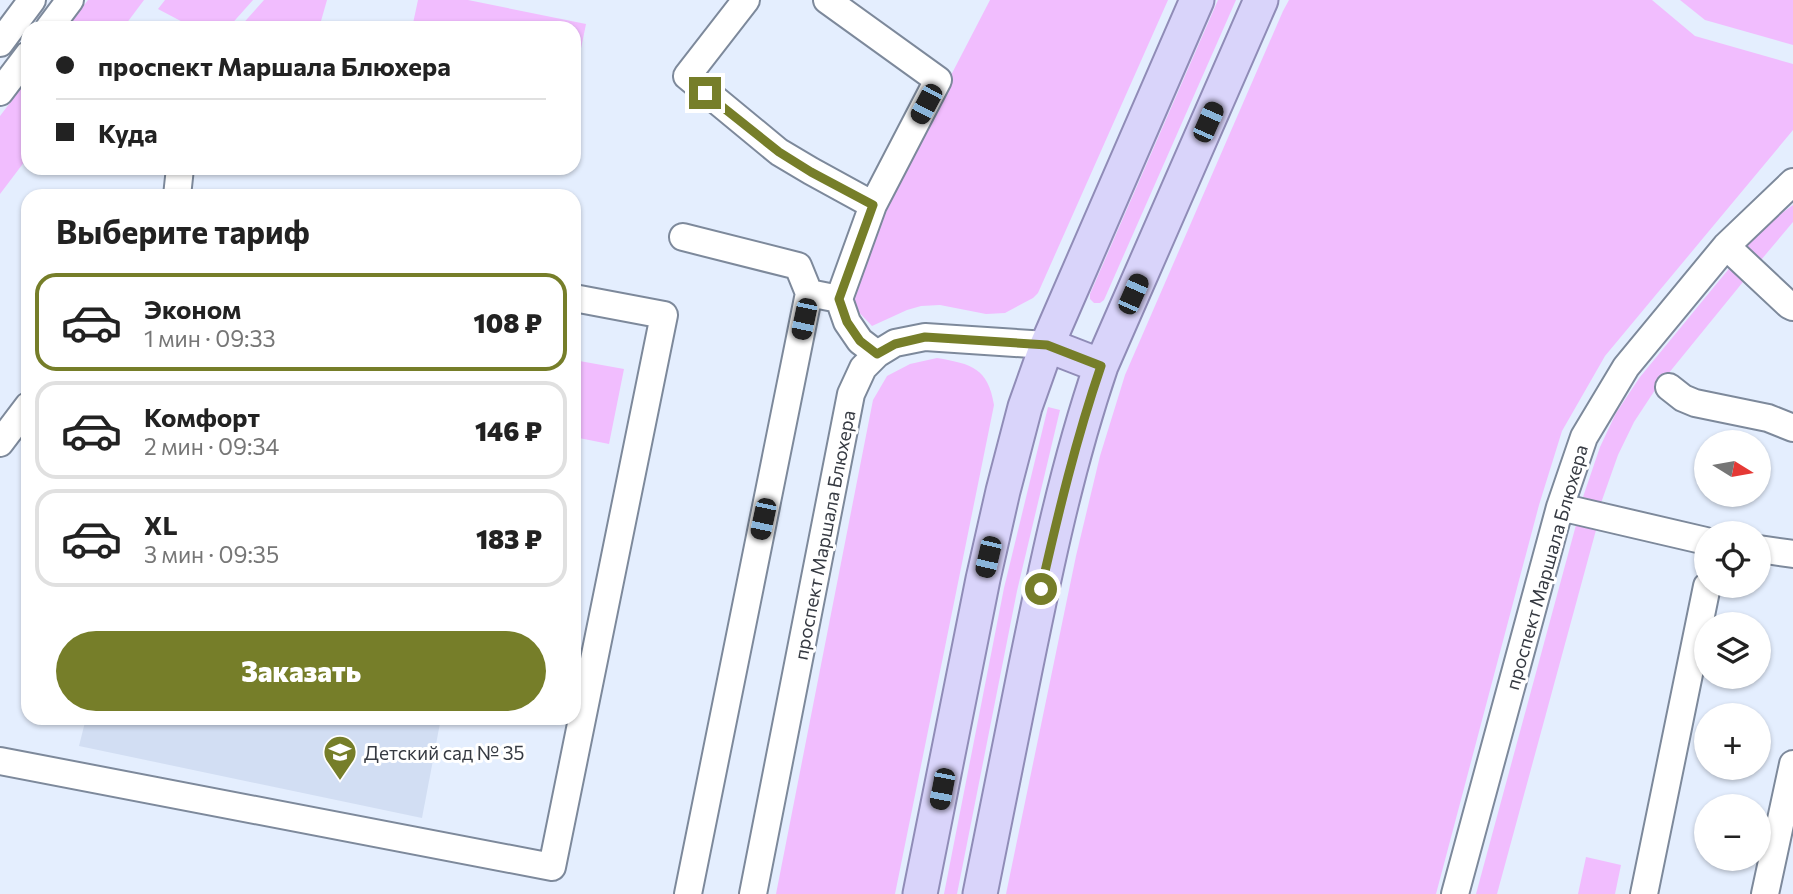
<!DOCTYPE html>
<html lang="ru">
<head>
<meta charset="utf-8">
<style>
  body { margin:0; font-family:Commissioner,sans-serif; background:#f6f6f6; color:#222; height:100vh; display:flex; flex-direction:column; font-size:26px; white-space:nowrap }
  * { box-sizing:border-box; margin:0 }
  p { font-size:23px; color:#767676 }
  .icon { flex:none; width:38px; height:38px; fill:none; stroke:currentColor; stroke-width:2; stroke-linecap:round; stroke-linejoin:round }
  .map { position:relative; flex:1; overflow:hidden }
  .sheet { position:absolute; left:21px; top:189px; width:560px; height:536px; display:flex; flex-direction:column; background:#fff; border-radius:21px; box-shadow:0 2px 5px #0004 }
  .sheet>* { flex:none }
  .hud { position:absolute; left:21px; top:21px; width:560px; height:154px; border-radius:21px; box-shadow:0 2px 5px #0004; display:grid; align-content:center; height:154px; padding:0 35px; background:#fff }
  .needle { width:46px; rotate:101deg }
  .tools { position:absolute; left:1694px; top:430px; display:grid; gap:14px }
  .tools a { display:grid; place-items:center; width:77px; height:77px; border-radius:50%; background:#fff; box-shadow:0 2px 5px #0004; font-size:35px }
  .end { position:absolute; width:32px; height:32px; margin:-16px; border:9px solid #767e29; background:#fff; box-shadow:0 0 0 4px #fff }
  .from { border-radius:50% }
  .car { position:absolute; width:21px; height:42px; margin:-21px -10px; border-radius:9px; box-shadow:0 0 5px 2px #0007; background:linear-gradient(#222 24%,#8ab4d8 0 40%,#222 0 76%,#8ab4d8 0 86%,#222 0) }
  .hud b { display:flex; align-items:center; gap:24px; height:66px; font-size:26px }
  .hud b+b { border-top:2px solid #e0e0e0 }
  .hud i { width:18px; height:18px; background:#222 }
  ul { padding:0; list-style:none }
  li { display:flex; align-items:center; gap:21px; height:98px; margin:0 14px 10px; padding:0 21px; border:4px solid #e0e0e0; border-radius:21px }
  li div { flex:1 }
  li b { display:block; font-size:26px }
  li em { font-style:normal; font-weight:800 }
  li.on { border-color:#767e29 }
  li>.icon { width:63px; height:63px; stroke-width:1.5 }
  h2 { padding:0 35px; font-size:32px; line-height:84px }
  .action { display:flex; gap:14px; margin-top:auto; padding:14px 35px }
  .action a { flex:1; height:80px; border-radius:42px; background:#767e29; color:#fff; font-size:28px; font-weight:800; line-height:80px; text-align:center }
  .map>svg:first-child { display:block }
</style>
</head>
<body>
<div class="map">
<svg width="1793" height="894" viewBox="0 0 1793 894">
  <rect width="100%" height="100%" fill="#e4eefe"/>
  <path fill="#d2def3" d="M86,718H441L422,818L79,746Z"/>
  <path fill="#f1bdfe" d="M88,0H144L123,28H67Z
    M165,0H253L228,28H194L158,9Z
    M264,0H327L319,28H239Z
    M418,0H468L586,24L574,83V28H412Z
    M990,0H1168L1038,293L1033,298L1005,313L986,314L940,305L921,306L907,310L872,326L851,304L893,187Z
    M1218,0H1236L1104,300L1100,303H1094L1090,299V294Z
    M1289,0H1652L1695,36L1793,64V130L1605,356L1562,431L1539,505L1436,894H1006L1076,556L1100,456L1125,375L1283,11Z
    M1680,0H1793V45L1705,20Z
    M28,79V157L0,194V116Z
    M1793,205V222L1761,260L1746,247L1769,222Z
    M1732,265L1747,277L1655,390L1634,422L1618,455L1601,503L1583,497L1600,447L1616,413L1640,377Z
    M937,358C972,364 988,368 994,405L895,894H776L873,400L887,376L910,364Z
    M574,360L624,369L609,444L574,437Z
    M1048,407L1060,410L1017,591L957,894H944L1004,588Z
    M1576,525L1596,530L1497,894H1476Z
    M1586,857L1621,865L1615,894H1578Z"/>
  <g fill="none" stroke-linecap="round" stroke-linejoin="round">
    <defs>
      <path id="minor" d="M746,0L687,76L779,152L811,171L873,205
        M827,0L938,80L873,205L839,299L847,322L860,341L877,354
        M49,28L70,0
        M0,43L32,0
        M0,92L28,55
        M177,196L180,168
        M683,237L798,266L809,293
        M1726,246L1789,305L1793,307
        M1669,387L1683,398L1695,403L1768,418L1793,428
        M0,443L28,406
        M1560,507L1706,541
        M1759,549L1793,554
        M0,761L552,867L664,315L574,298
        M688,894L809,293L839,299
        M753,894L851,394L863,368L877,354L895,343L925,337L1047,345
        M1455,894L1560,507L1584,437L1626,367L1726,246L1793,182
        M1644,894L1707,586
        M1765,894L1793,764"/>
      <path id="major" d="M1047,345L1101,366
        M920,894L983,579L1003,491L1025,407L1047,345L1197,0
        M980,894C995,819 1010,745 1025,670C1046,567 1067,466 1101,366L1261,0"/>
    </defs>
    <use href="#minor" stroke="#7d899b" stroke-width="30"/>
    <use href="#major" stroke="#908cb7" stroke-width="37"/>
    <use href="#minor" stroke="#fff" stroke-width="26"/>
    <use href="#major" stroke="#d9d4fa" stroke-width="33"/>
  </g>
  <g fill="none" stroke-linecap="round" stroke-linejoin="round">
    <path stroke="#767e29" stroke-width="9" d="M705,93L779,152L811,172L873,205L839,299L847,322L860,341L877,354L895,344L925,337L1047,345L1101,366C1076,439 1058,514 1041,589"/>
  </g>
  <defs>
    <symbol id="school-pin" viewBox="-11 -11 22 30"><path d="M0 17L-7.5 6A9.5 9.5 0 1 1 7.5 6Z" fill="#767e29" stroke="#fff"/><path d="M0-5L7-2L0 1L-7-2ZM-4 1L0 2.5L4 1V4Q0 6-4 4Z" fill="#fff"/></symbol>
  </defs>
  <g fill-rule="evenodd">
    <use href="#school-pin" x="321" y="733" width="38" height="52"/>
  </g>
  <g text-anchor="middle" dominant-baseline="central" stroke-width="6" stroke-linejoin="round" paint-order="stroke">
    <g font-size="19" fill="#363a42" stroke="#fff">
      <text transform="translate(824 535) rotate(-79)">проспект Маршала Блюхера</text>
      <text transform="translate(1546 567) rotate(-74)">проспект Маршала Блюхера</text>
    </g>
    <g font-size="19" fill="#363a42" stroke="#fff" text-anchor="start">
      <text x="364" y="752">Детский сад № 35</text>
    </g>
  </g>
</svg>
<div class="tools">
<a><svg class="needle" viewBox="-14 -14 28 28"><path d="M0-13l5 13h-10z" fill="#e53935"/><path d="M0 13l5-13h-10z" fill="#767676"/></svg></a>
<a><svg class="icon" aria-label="locate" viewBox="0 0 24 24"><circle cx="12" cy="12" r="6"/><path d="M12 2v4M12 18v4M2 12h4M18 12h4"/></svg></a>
<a><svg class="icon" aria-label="layers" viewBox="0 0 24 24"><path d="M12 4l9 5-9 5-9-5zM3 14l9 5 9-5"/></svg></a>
<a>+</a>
<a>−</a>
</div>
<i class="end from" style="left:1041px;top:589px"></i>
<i class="end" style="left:705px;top:93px"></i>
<i class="car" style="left:926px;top:104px;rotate:208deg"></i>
<i class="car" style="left:1208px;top:122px;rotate:24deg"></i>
<i class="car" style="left:1133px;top:294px;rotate:24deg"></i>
<i class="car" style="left:804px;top:319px;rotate:192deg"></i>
<i class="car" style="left:763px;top:519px;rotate:192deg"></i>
<i class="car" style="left:988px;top:557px;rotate:193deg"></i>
<i class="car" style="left:942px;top:789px;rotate:191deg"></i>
<div class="hud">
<b><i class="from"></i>проспект Маршала Блюхера</b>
<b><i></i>Куда</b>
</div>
<section class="sheet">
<h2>Выберите тариф</h2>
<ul>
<li class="on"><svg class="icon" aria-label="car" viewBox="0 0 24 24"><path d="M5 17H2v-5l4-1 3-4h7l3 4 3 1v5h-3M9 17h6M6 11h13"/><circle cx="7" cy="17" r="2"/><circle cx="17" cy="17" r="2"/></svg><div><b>Эконом</b><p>1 мин · 09:33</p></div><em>108 ₽</em></li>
<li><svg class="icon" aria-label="car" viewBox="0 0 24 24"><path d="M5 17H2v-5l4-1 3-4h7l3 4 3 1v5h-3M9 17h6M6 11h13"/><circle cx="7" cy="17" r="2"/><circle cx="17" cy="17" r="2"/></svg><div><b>Комфорт</b><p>2 мин · 09:34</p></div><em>146 ₽</em></li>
<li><svg class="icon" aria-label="car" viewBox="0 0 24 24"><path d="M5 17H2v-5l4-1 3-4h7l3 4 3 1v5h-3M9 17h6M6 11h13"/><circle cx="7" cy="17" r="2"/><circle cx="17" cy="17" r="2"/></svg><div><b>XL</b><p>3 мин · 09:35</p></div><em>183 ₽</em></li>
</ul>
<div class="action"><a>Заказать</a></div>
</section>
</div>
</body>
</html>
